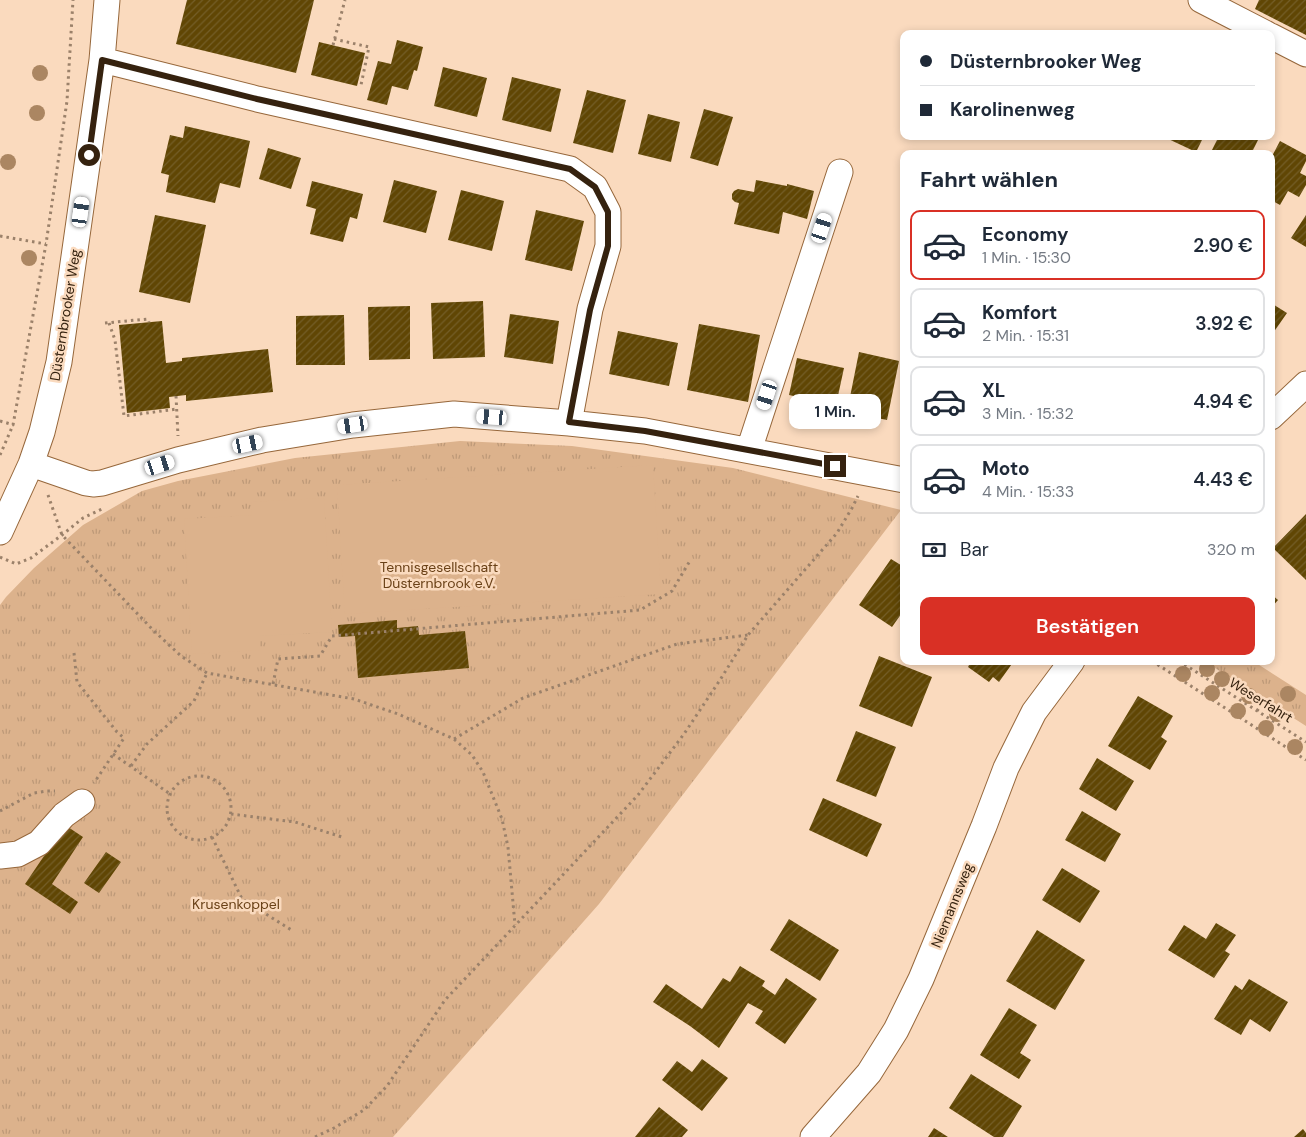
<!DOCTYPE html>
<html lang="de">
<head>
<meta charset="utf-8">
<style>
  body { margin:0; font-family:"DM Sans",sans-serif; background:#f6f6f7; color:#1f2937; height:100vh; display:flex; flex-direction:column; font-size:19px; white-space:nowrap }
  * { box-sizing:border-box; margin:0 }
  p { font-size:16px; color:#747a83 }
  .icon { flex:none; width:28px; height:28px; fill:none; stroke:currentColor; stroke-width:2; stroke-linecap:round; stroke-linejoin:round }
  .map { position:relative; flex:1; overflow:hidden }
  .details { position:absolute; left:900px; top:150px; width:375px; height:515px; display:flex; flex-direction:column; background:#fff; border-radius:10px; box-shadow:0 2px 8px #0003 }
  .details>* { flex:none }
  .hud { position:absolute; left:900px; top:30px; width:375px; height:110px; border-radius:10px; box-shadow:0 2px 8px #0003; display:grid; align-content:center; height:110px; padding:0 20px; background:#fff }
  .end { position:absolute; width:22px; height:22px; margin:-11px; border:6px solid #35220f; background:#fff; box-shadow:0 0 0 2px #fff }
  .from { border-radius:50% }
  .bubble { position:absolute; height:35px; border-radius:10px; background:#fff; box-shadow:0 2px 8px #0003; font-size:16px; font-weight:600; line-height:35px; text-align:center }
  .car { position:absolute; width:15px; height:30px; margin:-15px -8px; border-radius:6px; box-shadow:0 0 4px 1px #0007; background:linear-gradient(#fff 24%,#345 0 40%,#fff 0 76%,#345 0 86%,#fff 0) }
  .hud b { display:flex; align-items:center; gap:18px; height:48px; font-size:19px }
  .hud b+b { border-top:1px solid #e0e1e3 }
  .hud i { width:12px; height:12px; background:#1f2937 }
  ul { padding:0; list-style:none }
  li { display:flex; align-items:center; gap:15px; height:70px; margin:0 10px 8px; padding:0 10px; border:2px solid #e0e1e3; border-radius:10px }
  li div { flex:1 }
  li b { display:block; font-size:19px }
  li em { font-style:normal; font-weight:600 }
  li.current { border-color:#d93025 }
  li>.icon { width:45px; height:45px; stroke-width:1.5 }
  h2 { padding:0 20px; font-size:22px; line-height:60px }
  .pay { display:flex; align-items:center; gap:12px; height:55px; padding:0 20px; font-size:19px }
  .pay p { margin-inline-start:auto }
  .action { display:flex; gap:10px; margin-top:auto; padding:10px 20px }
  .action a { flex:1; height:58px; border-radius:10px; background:#d93025; color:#fff; font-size:20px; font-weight:600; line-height:58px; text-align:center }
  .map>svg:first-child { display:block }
</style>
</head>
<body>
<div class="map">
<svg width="1306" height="1137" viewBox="0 0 1306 1137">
  <defs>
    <pattern id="park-tufts" width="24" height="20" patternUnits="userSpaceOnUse" patternTransform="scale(1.25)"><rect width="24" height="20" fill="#dcb28c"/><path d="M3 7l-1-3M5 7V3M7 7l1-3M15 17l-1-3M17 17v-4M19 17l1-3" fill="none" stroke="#bd9978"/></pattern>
    <pattern id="building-hatch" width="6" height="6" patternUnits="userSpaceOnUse" patternTransform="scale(1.25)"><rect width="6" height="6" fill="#604604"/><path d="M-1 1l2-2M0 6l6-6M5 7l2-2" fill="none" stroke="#745e28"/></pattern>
  </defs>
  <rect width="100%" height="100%" fill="#fadabe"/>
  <path fill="url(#park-tufts)" d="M460,441L572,446L733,468L901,510L599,904L393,1137H0V605L6,597L34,568L83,525L142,491L178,481L295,458Z
    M1204,661H1253L1306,695V726Z"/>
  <path fill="#dcb28c" d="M653,465L661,594L345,614L337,485Z
    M324,498L332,632L260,636V650L192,654L184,519L252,515L251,502Z"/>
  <path fill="url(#building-hatch)" d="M187,0H314L296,73L176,44Z
    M1259,0H1306V35L1255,9Z
    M397,40L423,47L417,71L414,70L408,90L392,86L387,105L367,100L378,61L391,64Z
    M319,42L365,53L357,86L311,75Z
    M443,67L487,78L477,117L434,106Z
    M512,77L561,89L551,132L502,120Z
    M587,90L626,100L613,153L573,143Z
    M704,109L733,117L718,166L690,158Z
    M648,114L680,122L671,162L638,154Z
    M185,126L250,141L240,188L220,183L215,203L166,192L169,175L161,173L170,135L183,138Z
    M1162,136H1204L1196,152Z
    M1219,136H1260L1251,154H1210Z
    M1280,141L1306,155V161L1300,173L1306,176V185L1299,197L1288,191L1280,205L1271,200V158Z
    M268,148L301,158L291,189L259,179Z
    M394,180L437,191L426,233L383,222Z
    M756,180L787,186V184L814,191L807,219L783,212L779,234L734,224L739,203L735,202L732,199V194L734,191L738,189L754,192Z
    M312,181L363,194L357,219L350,217L343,242L310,234L316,209L306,206Z
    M461,190L504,201L492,251L448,240Z
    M536,210L584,221L572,271L525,260Z
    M155,215L206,225L190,303L139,292Z
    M1306,215V247L1291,238Z
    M483,301L485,357L433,359L431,303Z
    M1271,303L1287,313L1271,336Z
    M410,306V359L369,360L368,307Z
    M510,314L559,321L553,364L504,357Z
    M344,315L345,365H296V316Z
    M162,321L166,363L182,361V358L268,349L273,392L186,401V395L169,397L170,408L127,413L119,325Z
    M699,324L760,335L748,402L687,390Z
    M618,331L678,343L669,386L609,374Z
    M859,352L899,361L887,420L847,412Z
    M797,358L844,368L836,405L789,395Z
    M1306,514V580L1273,548Z
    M891,559L904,567V610L892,627L859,605Z
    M1271,594L1278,600L1271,608Z
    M397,620V628L418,626L419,635L465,631L469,668L358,678L355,636L339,637L338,625Z
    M879,656L932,677L912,727L859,706Z
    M971,661H1014L999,682L993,677L989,682L968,667Z
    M1138,696L1173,716L1161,737L1167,741L1150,770L1108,746Z
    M856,731L896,747L876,797L836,781Z
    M1097,758L1134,781L1116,811L1079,789Z
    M823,798L882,824L867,857L809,830Z
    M1082,811L1121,834L1105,862L1065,840Z
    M65,825L83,837L52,884L78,902L70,914L25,884Z
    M106,852L121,862L99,893L84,883Z
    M1062,868L1100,891L1080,923L1042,900Z
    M789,919L839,950L820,981L770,950Z
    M1216,923L1236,935L1225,951L1230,954L1214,978L1168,950L1184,925L1206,939Z
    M1037,930L1085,960L1055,1010L1006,981Z
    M740,966L765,981L762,986L775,995L786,978L817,999L785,1044L755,1023L763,1011L748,1003L719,1048L690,1026L653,1002L666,984L702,1009L723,978L730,982Z
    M1249,979L1288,1002L1270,1032L1250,1019L1241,1035L1214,1019L1235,985L1242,990Z
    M1009,1008L1037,1025L1020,1053L1031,1060L1019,1079L980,1055Z
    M702,1059L728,1078L702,1111L662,1080L677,1061L692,1072Z
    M971,1074L1022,1106L1003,1137H994L949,1108Z
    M659,1107L688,1130L682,1137H635Z
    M934,1128L948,1137H928Z
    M1303,1129L1306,1133V1137H1294Z"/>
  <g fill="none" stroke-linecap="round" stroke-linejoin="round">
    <defs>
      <path id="minor" d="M1201,0L1267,34
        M1271,36L1306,54
        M102,60L257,99L570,169L595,187L608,212V246L590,309L569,423
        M1271,417L1306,384
        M749,450L840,172
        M31,464L86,483L93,484L102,483L178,460L262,440L353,425L454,414L569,423L645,431L904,480
        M0,532L31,464L42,432L59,362L102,60L107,0
        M0,856L18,854L39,843L64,815L82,802
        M813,1137L869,1073L896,1030L921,979L984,826L1006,768L1034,712L1072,661"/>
    </defs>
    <use href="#minor" stroke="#96673b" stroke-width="27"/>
    <path stroke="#9b816a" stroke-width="3" stroke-dasharray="2.5 4" stroke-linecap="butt" d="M334,39L369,47L361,85
      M333,45L345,0
      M0,236L46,244
      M105,323L148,319L149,322
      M109,323L115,340L124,416L177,409
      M176,396L178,436
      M0,421L14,425
      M0,455L13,425L46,244L67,101L73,0
      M48,495L62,535L154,631L181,656L207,673L354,699L398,714L454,739L472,755L483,772L502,819L508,847L515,925
      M0,557L16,564L31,558L62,535L83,518L104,508
      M74,653L77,682L117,732L124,738L94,783
      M1152,661L1306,760
      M1179,661L1306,742
      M273,684L278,659L320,656L332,636L640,610L672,591L691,559
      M1257,711L1264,700
      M454,739L523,698L677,644L748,635
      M113,754L170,794
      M131,766L147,744L194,701L207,673
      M167 808a32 32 0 1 1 64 0a32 32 0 1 1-64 0Z
      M0,811L34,793L47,791H55
      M231,814L295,822L345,838
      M212,837L242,899L293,931
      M315,1137L334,1128L364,1110L387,1086L445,1000L638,795L684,734L720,680L748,635L837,533L852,508L858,496"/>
    <use href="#minor" stroke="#fff" stroke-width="25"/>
  </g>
  <g fill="#ab8662">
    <circle cx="40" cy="73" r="8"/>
    <circle cx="37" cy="113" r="8"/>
    <circle cx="8" cy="162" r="8"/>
    <circle cx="29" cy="258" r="8"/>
    <circle cx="1207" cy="669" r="8"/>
    <circle cx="1183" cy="674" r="8"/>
    <circle cx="1222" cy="679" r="8"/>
    <circle cx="1212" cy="693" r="8"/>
    <circle cx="1288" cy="694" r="8"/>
    <circle cx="1249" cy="696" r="8"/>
    <circle cx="1238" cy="711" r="8"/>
    <circle cx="1277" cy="714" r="8"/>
    <circle cx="1266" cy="728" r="8"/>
    <circle cx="1295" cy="747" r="8"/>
  </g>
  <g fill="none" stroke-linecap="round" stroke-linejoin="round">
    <path stroke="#35220f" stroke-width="6" d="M89,155L102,60L257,99L570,169L595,187L608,212V246L590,310L569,422L645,431L835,466"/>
  </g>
  <g text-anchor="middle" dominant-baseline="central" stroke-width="5" stroke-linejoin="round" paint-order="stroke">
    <g font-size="14" fill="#35220f" stroke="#fadabe">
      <text transform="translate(65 315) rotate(-81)">Düsternbrooker Weg</text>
      <text transform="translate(1261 700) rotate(32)">Weserfahrt</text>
      <text transform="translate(952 905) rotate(-68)">Niemannsweg</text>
    </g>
    <g font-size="14" fill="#6a4117" stroke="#fadabe">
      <text x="439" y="567">Tennisgesellschaft<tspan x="439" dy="16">Düsternbrook e.V.</tspan></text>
      <text x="236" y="904">Krusenkoppel</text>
    </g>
  </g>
</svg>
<i class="end from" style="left:89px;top:155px"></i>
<i class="end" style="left:835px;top:466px"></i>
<div class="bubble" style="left:789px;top:394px;width:92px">1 Min.</div>
<i class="car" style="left:81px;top:212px;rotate:8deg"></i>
<i class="car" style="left:822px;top:228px;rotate:18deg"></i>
<i class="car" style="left:767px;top:395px;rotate:198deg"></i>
<i class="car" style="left:492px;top:417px;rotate:274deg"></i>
<i class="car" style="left:353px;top:425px;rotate:261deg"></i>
<i class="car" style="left:248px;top:444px;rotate:78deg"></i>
<i class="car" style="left:160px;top:465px;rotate:72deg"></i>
<div class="hud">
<b><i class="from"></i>Düsternbrooker Weg</b>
<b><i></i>Karolinenweg</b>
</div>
<section class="details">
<h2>Fahrt wählen</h2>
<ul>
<li class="current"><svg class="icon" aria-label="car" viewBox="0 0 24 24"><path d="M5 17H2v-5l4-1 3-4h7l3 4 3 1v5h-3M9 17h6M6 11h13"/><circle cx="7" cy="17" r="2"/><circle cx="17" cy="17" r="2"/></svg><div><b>Economy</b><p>1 Min. · 15:30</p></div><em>2.90 €</em></li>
<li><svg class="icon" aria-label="car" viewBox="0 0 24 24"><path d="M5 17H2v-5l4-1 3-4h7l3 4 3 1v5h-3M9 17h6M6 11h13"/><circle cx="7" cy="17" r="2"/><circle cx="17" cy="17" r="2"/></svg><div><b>Komfort</b><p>2 Min. · 15:31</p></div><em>3.92 €</em></li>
<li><svg class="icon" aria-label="car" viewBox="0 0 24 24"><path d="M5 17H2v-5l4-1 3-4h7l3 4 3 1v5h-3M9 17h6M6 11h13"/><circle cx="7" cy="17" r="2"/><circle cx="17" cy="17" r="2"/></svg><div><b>XL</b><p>3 Min. · 15:32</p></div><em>4.94 €</em></li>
<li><svg class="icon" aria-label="car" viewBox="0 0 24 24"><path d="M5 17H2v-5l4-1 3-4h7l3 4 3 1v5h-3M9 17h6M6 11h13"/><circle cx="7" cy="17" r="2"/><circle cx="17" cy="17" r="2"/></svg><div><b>Moto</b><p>4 Min. · 15:33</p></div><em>4.43 €</em></li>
</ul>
<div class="pay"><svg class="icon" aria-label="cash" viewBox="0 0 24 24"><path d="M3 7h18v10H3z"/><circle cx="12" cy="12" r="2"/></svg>Bar<p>320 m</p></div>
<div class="action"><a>Bestätigen</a></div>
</section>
</div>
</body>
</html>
